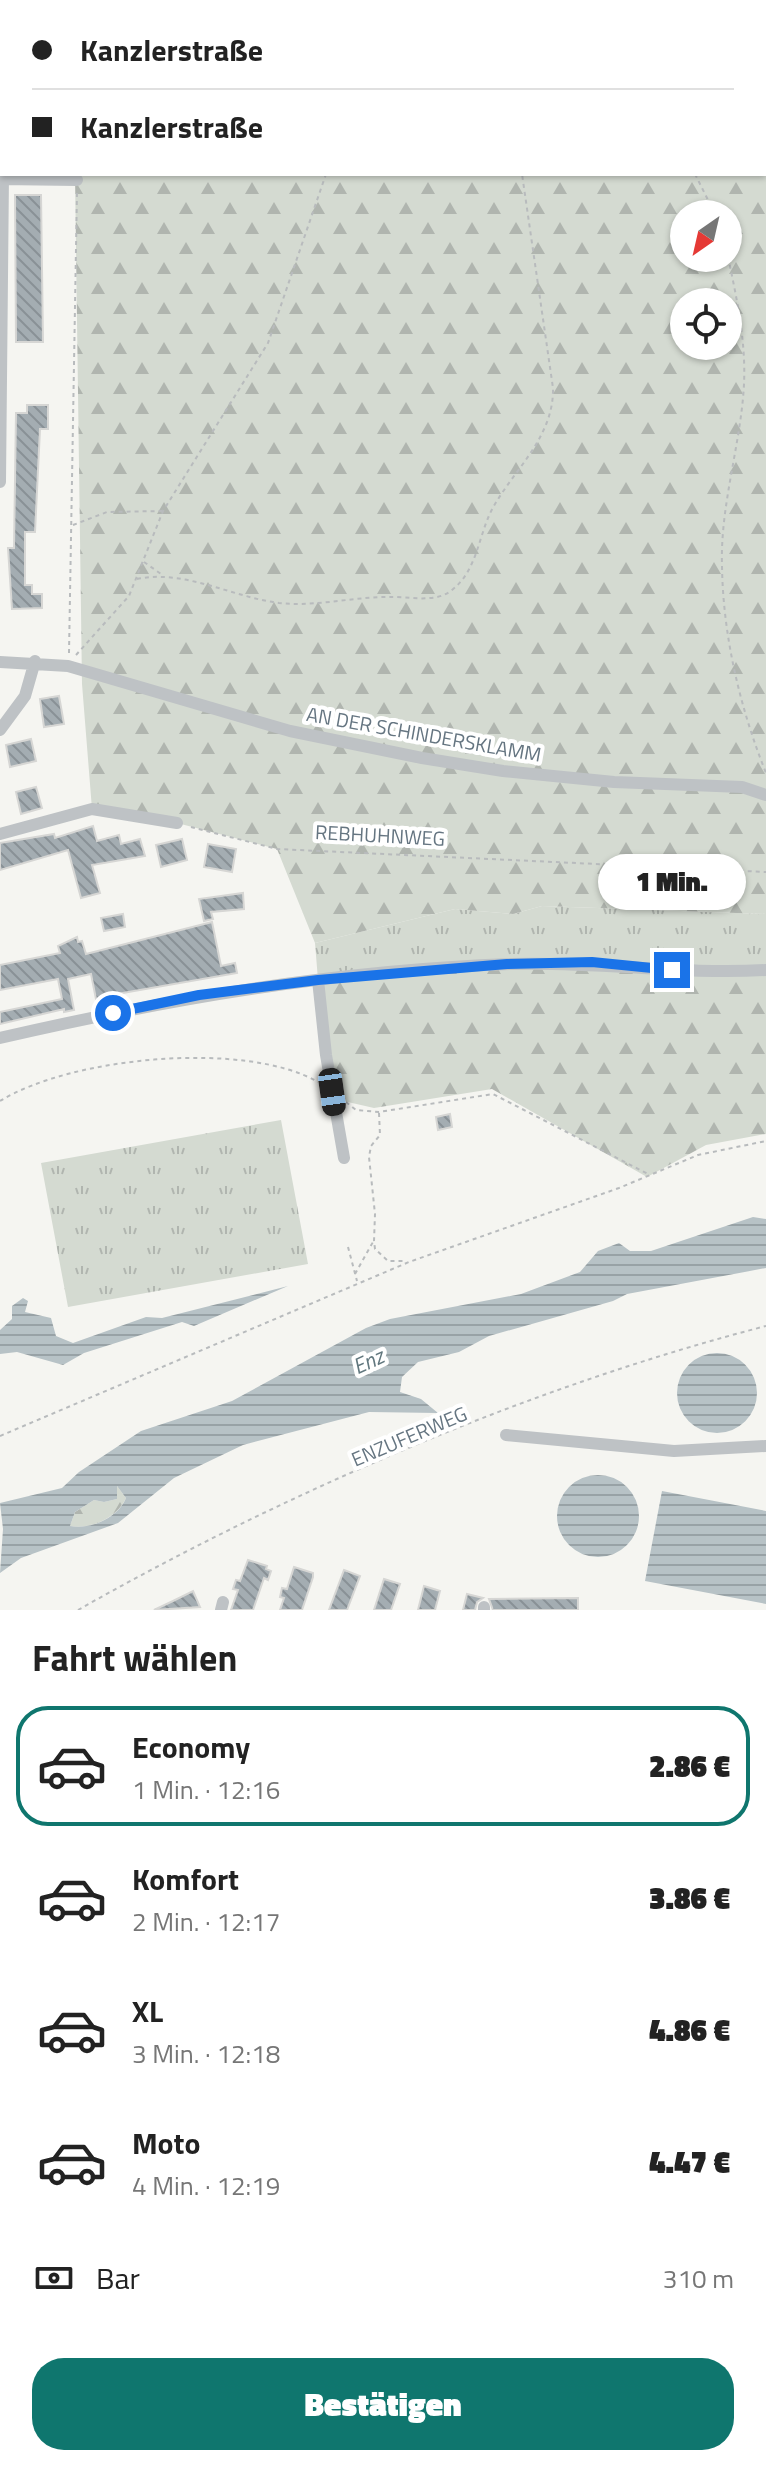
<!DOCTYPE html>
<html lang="de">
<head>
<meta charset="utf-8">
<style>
  body { margin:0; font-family:"Titillium Web",sans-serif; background:#f2f2f2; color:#222; height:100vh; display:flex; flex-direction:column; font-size:30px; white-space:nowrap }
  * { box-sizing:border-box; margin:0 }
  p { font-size:26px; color:#767676 }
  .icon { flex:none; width:44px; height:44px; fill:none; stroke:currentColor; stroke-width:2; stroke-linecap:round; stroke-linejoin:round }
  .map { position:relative; height:1610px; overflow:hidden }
  .drawer { display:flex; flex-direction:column; background:#fff; flex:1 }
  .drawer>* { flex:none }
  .banner { position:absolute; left:0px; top:0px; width:766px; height:176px; box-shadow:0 2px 6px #0004; display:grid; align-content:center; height:176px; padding:0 32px; background:#fff }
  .needle { width:52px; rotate:214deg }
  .fabs { position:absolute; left:670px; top:200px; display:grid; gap:16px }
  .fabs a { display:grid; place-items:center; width:72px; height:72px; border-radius:50%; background:#fff; box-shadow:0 2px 6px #0004; font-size:40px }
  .end { position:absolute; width:36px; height:36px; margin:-18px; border:10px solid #1a73e8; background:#fff; box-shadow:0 0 0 4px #fff }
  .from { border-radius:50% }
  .bubble { position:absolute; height:56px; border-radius:28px; background:#fff; box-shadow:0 2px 6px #0004; font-size:26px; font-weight:800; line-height:56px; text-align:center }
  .car { position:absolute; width:24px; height:48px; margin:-24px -12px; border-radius:10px; box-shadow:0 0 6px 2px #0007; background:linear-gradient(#222 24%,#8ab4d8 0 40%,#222 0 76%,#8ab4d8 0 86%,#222 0) }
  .banner b { display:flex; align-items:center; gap:28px; height:76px; font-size:30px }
  .banner b+b { border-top:2px solid #e0e0e0 }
  .banner i { width:20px; height:20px; background:#222 }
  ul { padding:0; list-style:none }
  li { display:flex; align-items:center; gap:24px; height:120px; margin:0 16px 12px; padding:0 16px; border:4px solid transparent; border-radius:32px }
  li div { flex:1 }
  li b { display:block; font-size:30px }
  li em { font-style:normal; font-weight:800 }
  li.current { border-color:#0f766e }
  li>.icon { width:72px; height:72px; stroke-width:1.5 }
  h2 { padding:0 32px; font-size:36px; line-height:96px }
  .pay { display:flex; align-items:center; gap:20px; height:88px; padding:0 32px; font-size:30px }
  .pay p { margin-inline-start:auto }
  .primary-button { display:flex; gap:16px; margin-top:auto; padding:16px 32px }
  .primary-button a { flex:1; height:92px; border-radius:32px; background:#0f766e; color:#fff; font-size:32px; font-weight:800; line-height:92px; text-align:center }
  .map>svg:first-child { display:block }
</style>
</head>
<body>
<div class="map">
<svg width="766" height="1610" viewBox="0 0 766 1610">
  <defs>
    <pattern id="grass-tufts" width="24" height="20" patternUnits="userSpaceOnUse" patternTransform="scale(2)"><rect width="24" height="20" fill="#d4dad1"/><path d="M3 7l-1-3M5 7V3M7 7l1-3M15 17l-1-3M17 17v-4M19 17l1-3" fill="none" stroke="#b0b5af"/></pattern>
    <pattern id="forest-firs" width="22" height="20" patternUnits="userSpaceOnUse" patternTransform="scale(2)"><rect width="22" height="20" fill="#d4dad1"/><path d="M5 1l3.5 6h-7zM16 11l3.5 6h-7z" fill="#b0b5af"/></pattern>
    <pattern id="water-rules" width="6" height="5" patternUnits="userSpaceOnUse" patternTransform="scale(2)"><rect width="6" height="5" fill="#b7c2c6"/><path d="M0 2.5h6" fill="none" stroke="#98a2a6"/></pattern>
    <pattern id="building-back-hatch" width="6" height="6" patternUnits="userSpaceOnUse" patternTransform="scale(2)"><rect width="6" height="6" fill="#a4adb2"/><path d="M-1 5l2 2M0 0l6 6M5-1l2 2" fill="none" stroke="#899196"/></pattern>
  </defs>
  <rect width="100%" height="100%" fill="#f5f5f1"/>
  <path fill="url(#grass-tufts)" d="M542,906L766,914V970L318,980L315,943L455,909L513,914Z
    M281,1120L308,1264L68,1307L41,1163Z"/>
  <path fill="url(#forest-firs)" fill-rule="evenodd" d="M75,0H766V914L542,906L513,914L455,909L315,943L277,849L177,823L92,809L82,684L75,174H764V2ZM684,214H728V258H684ZM684,302H728V346H684Z
    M507,964L766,970V1134L706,1145L647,1177L492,1089L374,1108L339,1100L318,980Z
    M117,1486L126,1498C117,1518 90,1530 70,1526L75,1512L94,1500L104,1502L117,1499Z"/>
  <path fill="url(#water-rules)" fill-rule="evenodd" d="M753,1217L766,1219V1268L627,1294L613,1301L489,1336L459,1352L418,1362L402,1377L400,1392L421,1399L438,1413L369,1412L243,1445L174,1478L118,1523L21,1558L0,1573L3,1529L0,1503L62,1488L79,1472L141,1431L232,1401L366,1328L390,1319L521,1294L580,1272L598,1251L619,1243L630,1251H651ZM117,1486L126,1498C118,1518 90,1530 70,1526L75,1512L94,1500L104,1502L117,1499Z
    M288,1286L194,1326L182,1322L84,1353L63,1365L17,1352L0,1354V1330L12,1319V1306L23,1298L28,1301L25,1312L51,1318L56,1336L73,1343L146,1317L162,1318Z
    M677 1393a40 40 0 1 1 80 0a40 40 0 1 1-80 0Z
    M557 1516a41 41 0 1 1 82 0a41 41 0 1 1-82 0Z
    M662,1491L766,1511V1604L645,1581Z"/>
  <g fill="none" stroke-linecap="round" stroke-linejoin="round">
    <path stroke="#b7c2c6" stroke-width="4" d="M643,0L645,2
      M764,148L766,152"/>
  </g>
  <path fill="url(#building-back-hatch)" stroke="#d6d6d4" stroke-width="2" d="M15,195H41L43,342H16Z
    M27,405H48V429H40L35,532H25V585H32V594H42V608L12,609L8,548H14L16,413H27Z
    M59,696L64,724L44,727L40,699Z
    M31,739L36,761L10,767L6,745Z
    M36,787L42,808L21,814L16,792Z
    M93,826L97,841L119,835L121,844L140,839L145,856L92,865L100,893L81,898L68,850L0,870V843L54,834L55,838Z
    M182,839L187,860L161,867L156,845Z
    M208,844L236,849L232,872L204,867Z
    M243,893L244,909L211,912L213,919L204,921L199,899Z
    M123,914L125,927L104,931L101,918Z
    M212,922L221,966L235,963L237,973L117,994L106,996L107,1002L97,1004L91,974L68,979L74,1010L64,1012V1009L0,1024V1012L62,999L58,979L0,990V965L60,953L58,946L77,937L78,942L82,941L86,954Z
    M450,1114L452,1127L438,1130L436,1117Z
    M248,1560L267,1566L266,1569L271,1571L268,1580L264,1578L253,1610H231L238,1590L233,1589L236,1580L240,1581Z
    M294,1567L313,1573V1577L302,1610H280L284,1598L280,1597L282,1588L287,1589Z
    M344,1570L360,1576L347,1610H329Z
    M384,1579L400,1584L391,1610H374Z
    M424,1586L440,1591L435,1610H418Z
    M193,1591L200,1607L154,1610L173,1601Z
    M467,1594L483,1598L477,1602L475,1610H463Z
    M578,1598V1610H493L489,1599Z"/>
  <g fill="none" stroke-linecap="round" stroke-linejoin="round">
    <path stroke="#b8bbbd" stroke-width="2" stroke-dasharray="4 4" stroke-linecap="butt" d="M339,0L340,2
      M444,0L446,2
      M589,0L590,2
      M713,0L714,2
      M80,2V0
      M227,2L230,0
      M764,69L766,71
      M695,174L715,214
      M728,257C737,299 746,342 744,384C741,444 720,505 722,566C723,636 740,708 766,773
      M73,525L107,512L162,511
      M144,562L161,574
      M137,579C184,569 232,597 279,603C316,607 351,597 388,597C408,596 435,604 452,590C479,569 478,532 495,504C517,467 554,435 553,388L522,174
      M69,653L77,191
      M76,655L129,596L163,511L268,343L326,174
      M191,827L277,849L766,872
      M0,1101C71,1057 245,1040 318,1082
      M346,1102L356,1110L379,1112L493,1094L648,1174
      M379,1113L380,1135L371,1146L369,1157L375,1214L374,1241L375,1249L388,1261H404
      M348,1247L357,1281
      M355,1274L373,1242
      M0,1436L409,1262L619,1188L698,1155L766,1141
      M78,1610C288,1491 533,1386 766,1326"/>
    <path stroke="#bec2c5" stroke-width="12" d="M7,2V0
      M0,179L77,180
      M0,482L3,174
      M0,662L68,666L290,731L422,758L503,771L614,782L742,787L766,795
      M0,730L25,696L35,661
      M0,834L92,809L177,823
      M318,980L326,1055L344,1158
      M0,1038C168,999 338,970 511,964C596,961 681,975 766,970
      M506,1435L674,1451L766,1446
      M221,1610L223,1602
      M484,1610V1607"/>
  </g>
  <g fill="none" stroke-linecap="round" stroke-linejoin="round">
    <path stroke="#1a73e8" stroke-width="10" d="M113,1013L199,995L318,980L507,964L592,962L672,970"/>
  </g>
  <g text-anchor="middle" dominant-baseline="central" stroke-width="8" stroke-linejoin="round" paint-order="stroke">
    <g font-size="20" fill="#657581" stroke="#fff">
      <text transform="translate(424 734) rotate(10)">AN DER SCHINDERSKLAMM</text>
      <text transform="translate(380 835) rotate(3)">REBHUHNWEG</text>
      <text transform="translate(409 1436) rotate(-23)">ENZUFERWEG</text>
    </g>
    <g font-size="22" font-style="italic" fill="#61777e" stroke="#fff">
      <text transform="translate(368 1361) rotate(-25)">Enz</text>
    </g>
  </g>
</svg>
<div class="fabs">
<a><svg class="needle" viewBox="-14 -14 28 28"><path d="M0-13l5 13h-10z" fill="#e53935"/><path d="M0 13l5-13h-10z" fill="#767676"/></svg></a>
<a><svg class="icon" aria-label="locate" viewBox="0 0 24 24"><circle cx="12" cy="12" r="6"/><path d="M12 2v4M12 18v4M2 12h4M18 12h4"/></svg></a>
</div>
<i class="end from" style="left:113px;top:1013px"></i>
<i class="end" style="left:672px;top:970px"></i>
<div class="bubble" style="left:598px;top:854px;width:148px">1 Min.</div>
<i class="car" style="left:332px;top:1092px;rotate:172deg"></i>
<div class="banner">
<b><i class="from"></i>Kanzlerstraße</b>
<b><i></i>Kanzlerstraße</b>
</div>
</div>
<section class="drawer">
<h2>Fahrt wählen</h2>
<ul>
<li class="current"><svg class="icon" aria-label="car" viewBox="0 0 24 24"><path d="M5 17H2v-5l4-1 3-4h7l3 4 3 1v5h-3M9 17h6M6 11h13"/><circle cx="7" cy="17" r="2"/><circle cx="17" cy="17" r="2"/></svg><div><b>Economy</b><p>1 Min. · 12:16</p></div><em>2.86 €</em></li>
<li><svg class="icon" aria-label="car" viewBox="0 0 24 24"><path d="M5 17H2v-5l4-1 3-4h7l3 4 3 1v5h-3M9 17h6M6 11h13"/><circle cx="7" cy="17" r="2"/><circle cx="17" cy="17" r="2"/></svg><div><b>Komfort</b><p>2 Min. · 12:17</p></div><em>3.86 €</em></li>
<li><svg class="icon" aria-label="car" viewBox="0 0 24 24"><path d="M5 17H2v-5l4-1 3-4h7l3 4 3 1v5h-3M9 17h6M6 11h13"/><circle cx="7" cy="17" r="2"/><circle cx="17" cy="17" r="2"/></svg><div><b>XL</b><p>3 Min. · 12:18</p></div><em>4.86 €</em></li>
<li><svg class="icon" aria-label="car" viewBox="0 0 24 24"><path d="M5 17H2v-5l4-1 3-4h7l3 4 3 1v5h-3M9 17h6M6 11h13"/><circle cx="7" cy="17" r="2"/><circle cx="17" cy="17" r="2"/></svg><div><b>Moto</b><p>4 Min. · 12:19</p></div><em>4.47 €</em></li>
</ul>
<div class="pay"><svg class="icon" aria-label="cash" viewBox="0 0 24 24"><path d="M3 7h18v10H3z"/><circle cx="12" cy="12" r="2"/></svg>Bar<p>310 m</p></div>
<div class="primary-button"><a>Bestätigen</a></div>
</section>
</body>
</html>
